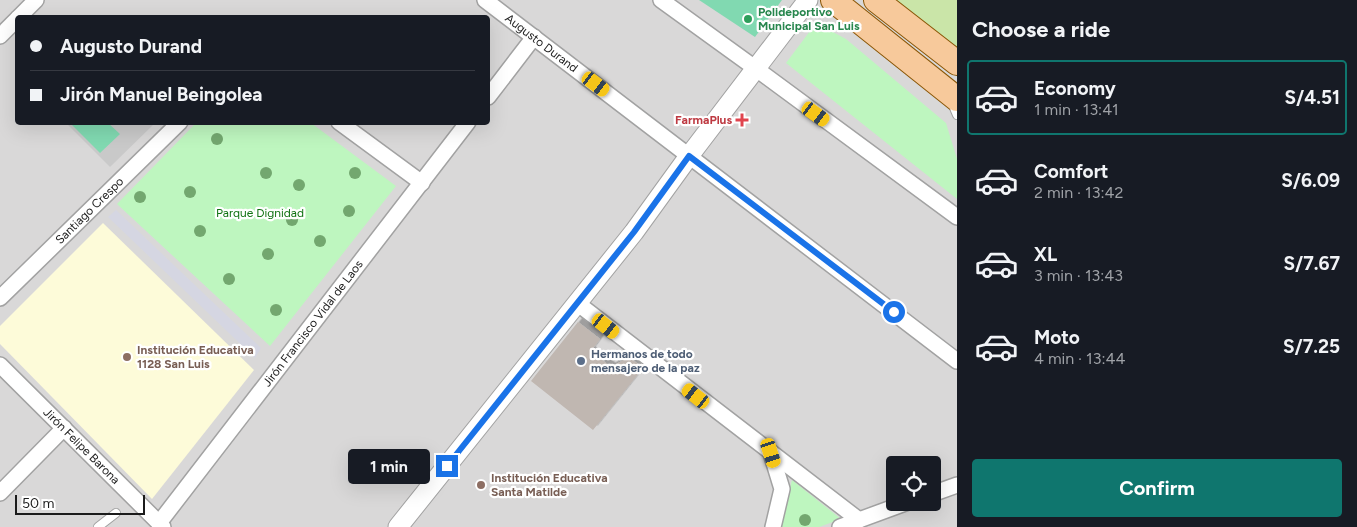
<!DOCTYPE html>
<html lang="en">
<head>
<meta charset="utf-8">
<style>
  body { margin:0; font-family:Figtree,sans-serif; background:#242831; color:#f1f3f6; height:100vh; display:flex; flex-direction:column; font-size:19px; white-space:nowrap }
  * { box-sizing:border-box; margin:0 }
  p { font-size:16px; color:#9ea1a6 }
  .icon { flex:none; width:28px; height:28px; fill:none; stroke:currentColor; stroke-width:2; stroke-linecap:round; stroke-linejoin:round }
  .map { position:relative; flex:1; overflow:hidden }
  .panel { display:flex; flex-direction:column; background:#171b24; width:400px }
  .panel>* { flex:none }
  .guide { position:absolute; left:15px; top:15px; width:475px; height:110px; border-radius:5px; box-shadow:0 5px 20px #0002; display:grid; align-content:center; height:110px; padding:0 15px; background:#171b24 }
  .fabs { position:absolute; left:886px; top:456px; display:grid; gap:10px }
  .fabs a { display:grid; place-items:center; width:55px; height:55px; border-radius:5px; background:#171b24; box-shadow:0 5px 20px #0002; font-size:25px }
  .scale { position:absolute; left:15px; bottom:12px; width:130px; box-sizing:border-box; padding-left:5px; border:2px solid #1b1b1b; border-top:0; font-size:14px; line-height:18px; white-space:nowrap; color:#1b1b1b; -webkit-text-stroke:4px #fff; paint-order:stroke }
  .end { position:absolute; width:22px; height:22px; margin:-11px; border:6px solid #1a73e8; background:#fff; box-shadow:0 0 0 2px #fff }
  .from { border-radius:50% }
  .bubble { position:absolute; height:35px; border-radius:5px; background:#171b24; box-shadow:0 5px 20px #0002; font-size:16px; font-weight:700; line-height:35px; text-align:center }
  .car { position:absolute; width:15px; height:30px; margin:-15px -8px; border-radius:6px; box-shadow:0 0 4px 1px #0007; background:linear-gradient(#f5c518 24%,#345 0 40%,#f5c518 0 76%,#345 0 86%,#f5c518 0) }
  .guide b { display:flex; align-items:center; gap:18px; height:48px; font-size:19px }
  .guide b+b { border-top:1px solid #363941 }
  .guide i { width:12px; height:12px; background:#f1f3f6 }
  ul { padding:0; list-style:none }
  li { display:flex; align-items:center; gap:15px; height:75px; margin:0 10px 8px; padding:0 5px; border:2px solid transparent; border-radius:5px }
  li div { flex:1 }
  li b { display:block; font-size:19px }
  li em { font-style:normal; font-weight:700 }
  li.current { border-color:#0f766e }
  li>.icon { width:45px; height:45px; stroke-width:1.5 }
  h2 { padding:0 15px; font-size:22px; line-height:60px }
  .button { display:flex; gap:10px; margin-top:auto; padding:10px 15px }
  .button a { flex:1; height:58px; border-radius:5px; background:#0f766e; color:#fff; font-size:20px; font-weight:700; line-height:58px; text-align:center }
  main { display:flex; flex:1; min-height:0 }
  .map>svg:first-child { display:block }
</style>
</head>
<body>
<main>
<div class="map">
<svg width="957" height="527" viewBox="0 0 957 527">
  <defs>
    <filter id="shadow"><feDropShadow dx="4.5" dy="-4.5" stdDeviation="0" flood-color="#0004"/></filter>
  </defs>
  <rect width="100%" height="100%" fill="#ece8e1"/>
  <path fill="#d9d8d8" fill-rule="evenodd" d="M0,0H939L957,15V527H0ZM18,18H488V122H18ZM895,465H932V502H895Z"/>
  <path fill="#fdfbd9" d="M103,223L254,370L152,499L0,344V326Z"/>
  <path fill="#c9c9c9" d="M66,123H155L110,167Z"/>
  <path fill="#cae5a8" d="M896,0H957V48Z"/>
  <path fill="#bef6bf" d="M816,23L846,39L946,123L957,159V199L786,63Z
    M196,123H311L396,186L270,346L117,204Z
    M792,480L841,519L819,527H780Z"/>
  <path fill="#81d9b1" d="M699,0H782L755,37Z
    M70,123H108L120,134L100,153Z"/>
  <path fill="#d5d6e2" d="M116,210L261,348L255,358L108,217Z"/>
  <path fill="#c0b7b1" filter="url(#shadow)" d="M578,322L600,339L591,351L611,367L629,357L643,368L593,430L531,381Z"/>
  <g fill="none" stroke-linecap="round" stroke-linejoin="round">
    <defs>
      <path id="service" d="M951,101L957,115
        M98,527L116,513"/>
      <g id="minor">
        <path id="s1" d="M485,0L957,361"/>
        <path d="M661,0L755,68L957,217"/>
        <path d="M18,18L36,0"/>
        <path d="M0,36L18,18"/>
        <path d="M488,97L534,37"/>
        <path d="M339,122L422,183"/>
        <path id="s2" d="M0,298L180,122"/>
        <path d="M577,303L859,520"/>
        <path id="s3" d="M0,365L163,527"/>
        <path d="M771,453L782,489L774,523L773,527"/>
        <path d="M0,493L64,428"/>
        <path d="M932,494L957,485"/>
        <path id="s4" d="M159,523L468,122"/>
        <path d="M840,527L908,502"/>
      </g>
      <path id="tertiary" d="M398,527L634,232L689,156L808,0"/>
      <path id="primary" d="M833,0L957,99
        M876,0L957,63"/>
    </defs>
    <use href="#service" stroke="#a2a2a2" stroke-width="10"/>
    <use href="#minor" stroke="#a2a2a2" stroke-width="18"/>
    <use href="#tertiary" stroke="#a2a2a2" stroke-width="21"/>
    <use href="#primary" stroke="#8b5707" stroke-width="26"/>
    <use href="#service" stroke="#fff" stroke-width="8"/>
    <use href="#minor" stroke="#fff" stroke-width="15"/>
    <use href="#tertiary" stroke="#fff" stroke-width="19"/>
    <use href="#primary" stroke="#f7c99b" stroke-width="24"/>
  </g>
  <g fill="#73a76f">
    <circle cx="217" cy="139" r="6"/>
    <circle cx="266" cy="173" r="6"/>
    <circle cx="355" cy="173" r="6"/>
    <circle cx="299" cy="185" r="6"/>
    <circle cx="190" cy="192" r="6"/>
    <circle cx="140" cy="197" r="6"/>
    <circle cx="349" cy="211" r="6"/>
    <circle cx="292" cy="220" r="6"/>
    <circle cx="200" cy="231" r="6"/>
    <circle cx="320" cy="241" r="6"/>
    <circle cx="268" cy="254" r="6"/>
    <circle cx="229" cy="279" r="6"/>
    <circle cx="276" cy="310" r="6"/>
    <circle cx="805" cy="520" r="6"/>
  </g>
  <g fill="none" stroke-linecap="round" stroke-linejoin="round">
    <path stroke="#1a73e8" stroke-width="6" d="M447,466L634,232L689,156L894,312"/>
  </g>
  <circle fill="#2e9e5b" stroke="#fff" stroke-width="2" cx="748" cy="19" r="5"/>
  <path fill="#e0444e" stroke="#fff" stroke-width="2" d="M739.5 112.5h5v5h5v5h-5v5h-5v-5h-5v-5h5z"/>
  <g fill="#8d6e63" stroke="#fff" stroke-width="2">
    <circle cx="127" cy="357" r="5"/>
    <circle cx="481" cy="485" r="5"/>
  </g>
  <circle fill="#5c6f8a" stroke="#fff" stroke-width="2" cx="581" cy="361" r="5"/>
  <g text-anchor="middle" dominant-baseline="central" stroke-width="4.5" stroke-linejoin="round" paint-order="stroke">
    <g font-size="12" font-weight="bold" fill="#27864d" stroke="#fff" text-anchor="start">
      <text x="758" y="12">Polideportivo<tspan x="758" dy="14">Municipal San Luis</tspan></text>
    </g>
    <g font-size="12" fill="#1b1b1b" stroke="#fff">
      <text stroke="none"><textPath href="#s1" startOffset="71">Augusto Durand</textPath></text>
      <text stroke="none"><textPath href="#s2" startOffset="125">Santiago Crespo</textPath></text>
      <text stroke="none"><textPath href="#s4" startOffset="252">Jirón Francisco Vidal de Laos</textPath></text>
      <text stroke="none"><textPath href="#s3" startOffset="115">Jirón Felipe Barona</textPath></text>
    </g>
    <g font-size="12" font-weight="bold" fill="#be3a42" stroke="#fff" text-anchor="end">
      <text x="732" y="120">FarmaPlus</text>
    </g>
    <g font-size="12" fill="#107212" stroke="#fff">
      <text x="260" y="213">Parque Dignidad</text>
    </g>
    <g font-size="12" font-weight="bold" fill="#785e54" stroke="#fff" text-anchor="start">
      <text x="137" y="350">Institución Educativa<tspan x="137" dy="14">1128 San Luis</tspan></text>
      <text x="491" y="478">Institución Educativa<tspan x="491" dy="14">Santa Matilde</tspan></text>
    </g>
    <g font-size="12" font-weight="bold" fill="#4e5e75" stroke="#fff" text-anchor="start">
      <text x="591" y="354">Hermanos de todo<tspan x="591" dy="14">mensajero de la paz</tspan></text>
    </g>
  </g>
</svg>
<div class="fabs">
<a><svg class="icon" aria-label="locate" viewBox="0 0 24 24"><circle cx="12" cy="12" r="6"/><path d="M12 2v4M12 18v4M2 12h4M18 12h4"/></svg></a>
</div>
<div class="scale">50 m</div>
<i class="end from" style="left:894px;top:312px"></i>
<i class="end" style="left:447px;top:466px"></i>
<div class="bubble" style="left:348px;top:449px;width:82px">1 min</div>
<i class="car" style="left:596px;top:84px;rotate:127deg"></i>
<i class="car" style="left:816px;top:114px;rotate:126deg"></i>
<i class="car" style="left:606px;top:326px;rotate:128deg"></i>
<i class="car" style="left:696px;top:396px;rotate:308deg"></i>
<i class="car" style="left:771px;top:453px;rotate:162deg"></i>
<div class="guide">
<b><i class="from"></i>Augusto Durand</b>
<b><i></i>Jirón Manuel Beingolea</b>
</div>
</div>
<section class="panel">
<h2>Choose a ride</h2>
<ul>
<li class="current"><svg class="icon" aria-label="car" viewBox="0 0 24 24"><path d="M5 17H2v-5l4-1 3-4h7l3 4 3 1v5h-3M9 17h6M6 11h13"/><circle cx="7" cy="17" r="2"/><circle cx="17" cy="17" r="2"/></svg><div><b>Economy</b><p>1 min · 13:41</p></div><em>S/4.51</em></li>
<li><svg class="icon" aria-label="car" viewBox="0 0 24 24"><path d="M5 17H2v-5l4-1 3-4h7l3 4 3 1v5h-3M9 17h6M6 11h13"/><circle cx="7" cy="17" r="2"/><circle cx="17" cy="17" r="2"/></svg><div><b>Comfort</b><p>2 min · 13:42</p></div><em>S/6.09</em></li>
<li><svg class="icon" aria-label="car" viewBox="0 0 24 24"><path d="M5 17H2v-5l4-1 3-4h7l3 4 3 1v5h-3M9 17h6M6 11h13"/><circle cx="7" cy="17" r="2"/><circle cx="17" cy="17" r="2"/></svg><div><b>XL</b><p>3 min · 13:43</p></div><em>S/7.67</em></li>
<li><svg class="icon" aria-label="car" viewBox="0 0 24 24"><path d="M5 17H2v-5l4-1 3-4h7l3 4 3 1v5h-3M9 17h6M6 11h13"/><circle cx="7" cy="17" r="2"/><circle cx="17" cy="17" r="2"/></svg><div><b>Moto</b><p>4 min · 13:44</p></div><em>S/7.25</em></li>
</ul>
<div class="button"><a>Confirm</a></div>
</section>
</main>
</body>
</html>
